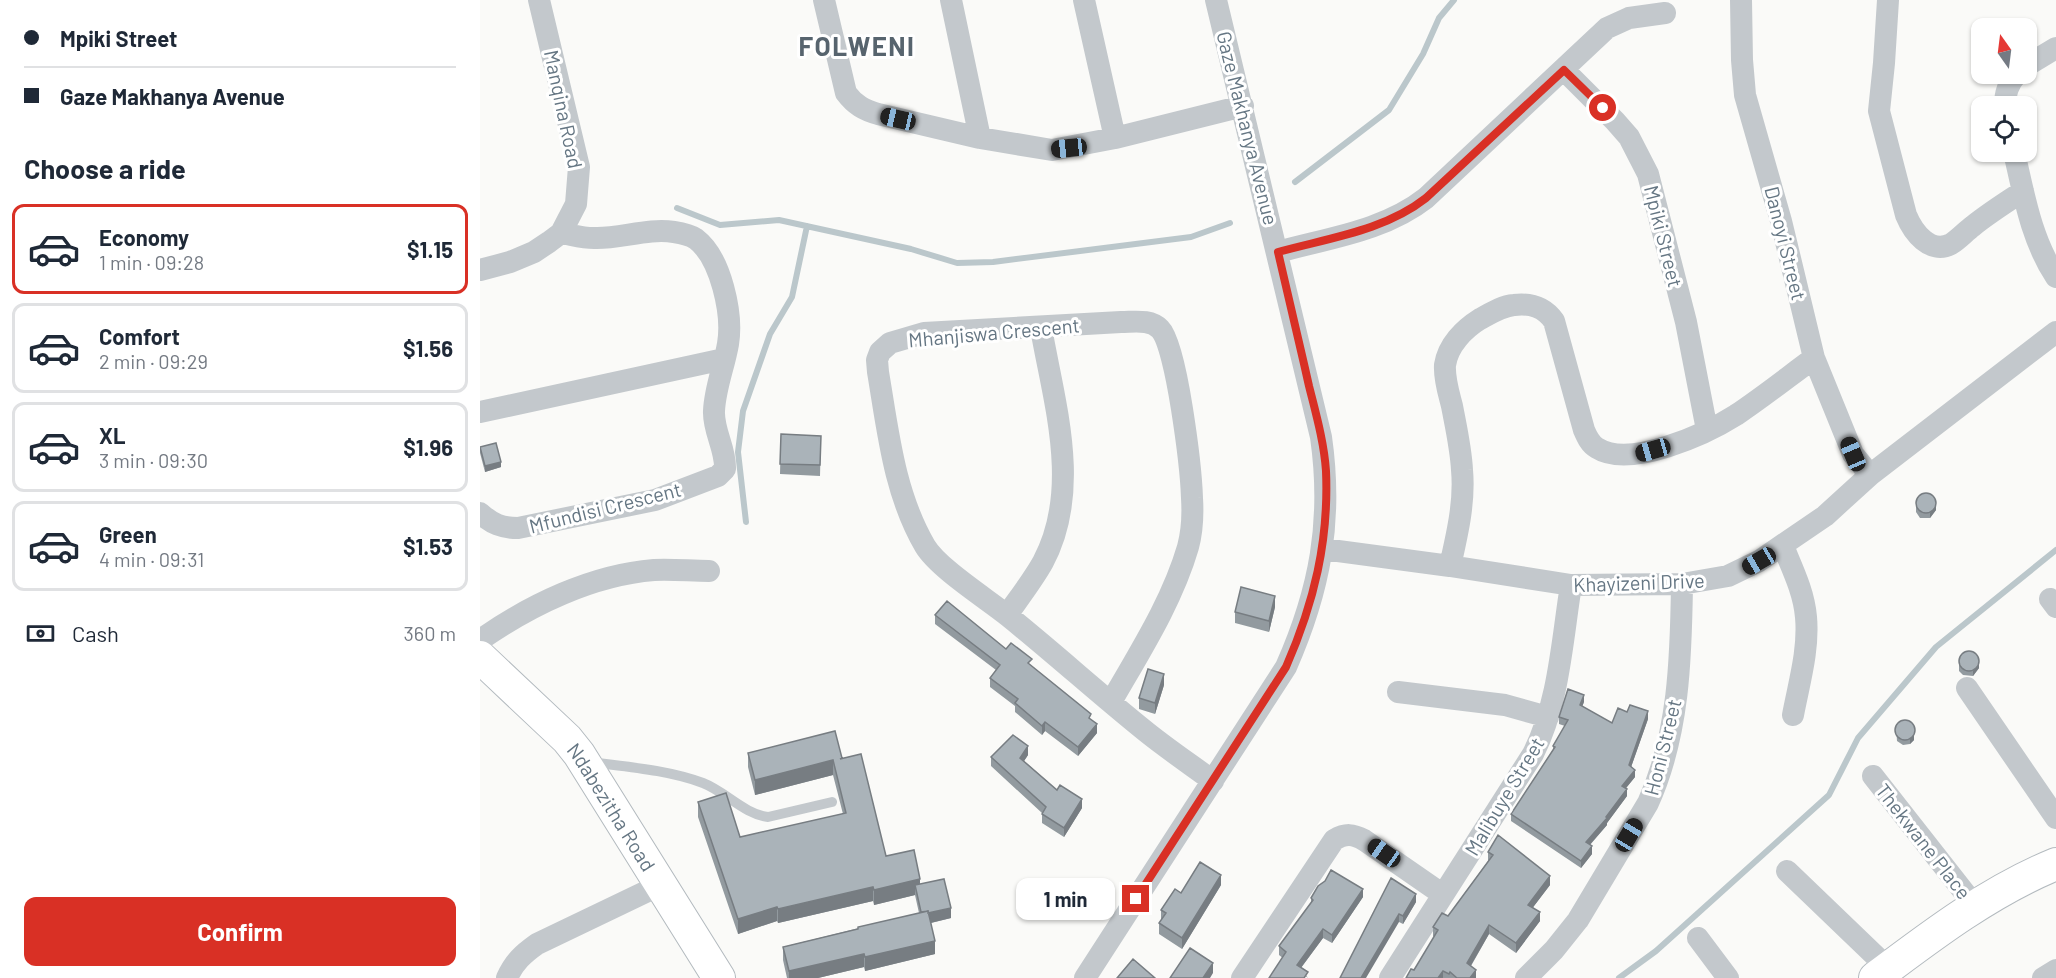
<!DOCTYPE html>
<html lang="en">
<head>
<meta charset="utf-8">
<style>
  body { margin:0; font-family:Barlow,sans-serif; background:#f6f6f7; color:#1f2937; height:100vh; display:flex; flex-direction:column; font-size:22px; white-space:nowrap }
  * { box-sizing:border-box; margin:0 }
  p { font-size:20px; color:#747a83 }
  .icon { flex:none; width:33px; height:33px; fill:none; stroke:currentColor; stroke-width:2; stroke-linecap:round; stroke-linejoin:round }
  .map { position:relative; flex:1; overflow:hidden }
  .sheet { display:flex; flex-direction:column; background:#fff; width:480px }
  .sheet>* { flex:none }
  .banner { display:grid; align-content:center; height:132px; padding:0 24px; background:#fff }
  .needle { width:39px; rotate:346deg }
  .fabs { position:absolute; left:1491px; top:18px; display:grid; gap:12px }
  .fabs a { display:grid; place-items:center; width:66px; height:66px; border-radius:12px; background:#fff; box-shadow:0 2px 4px #0004; font-size:30px }
  .end { position:absolute; width:27px; height:27px; margin:-14px; border:8px solid #d93025; background:#fff; box-shadow:0 0 0 3px #fff }
  .from { border-radius:50% }
  .bubble { position:absolute; height:42px; border-radius:12px; background:#fff; box-shadow:0 2px 4px #0004; font-size:20px; font-weight:700; line-height:42px; text-align:center }
  .car { position:absolute; width:18px; height:36px; margin:-18px -9px; border-radius:8px; box-shadow:0 0 4px 2px #0007; background:linear-gradient(#222 24%,#8ab4d8 0 40%,#222 0 76%,#8ab4d8 0 86%,#222 0) }
  .banner b { display:flex; align-items:center; gap:21px; height:57px; font-size:22px }
  .banner b+b { border-top:2px solid #e0e1e3 }
  .banner i { width:15px; height:15px; background:#1f2937 }
  ul { padding:0; list-style:none }
  li { display:flex; align-items:center; gap:18px; height:90px; margin:0 12px 9px; padding:0 12px; border:3px solid #e0e1e3; border-radius:12px }
  li div { flex:1 }
  li b { display:block; font-size:22px }
  li em { font-style:normal; font-weight:700 }
  li.on { border-color:#d93025 }
  li>.icon { width:54px; height:54px; stroke-width:1.5 }
  h2 { padding:0 24px; font-size:27px; line-height:72px }
  .pay { display:flex; align-items:center; gap:15px; height:66px; padding:0 24px; font-size:22px }
  .pay p { margin-inline-start:auto }
  .action { display:flex; gap:12px; margin-top:auto; padding:12px 24px }
  .action a { flex:1; height:69px; border-radius:12px; background:#d93025; color:#fff; font-size:24px; font-weight:700; line-height:69px; text-align:center }
  main { display:flex; flex:1; min-height:0 }
  .map>svg:first-child { display:block }
</style>
</head>
<body>
<main>
<section class="sheet">
<div class="banner">
<b><i class="from"></i>Mpiki Street</b>
<b><i></i>Gaze Makhanya Avenue</b>
</div>
<h2>Choose a ride</h2>
<ul>
<li class="on"><svg class="icon" aria-label="car" viewBox="0 0 24 24"><path d="M5 17H2v-5l4-1 3-4h7l3 4 3 1v5h-3M9 17h6M6 11h13"/><circle cx="7" cy="17" r="2"/><circle cx="17" cy="17" r="2"/></svg><div><b>Economy</b><p>1 min · 09:28</p></div><em>$1.15</em></li>
<li><svg class="icon" aria-label="car" viewBox="0 0 24 24"><path d="M5 17H2v-5l4-1 3-4h7l3 4 3 1v5h-3M9 17h6M6 11h13"/><circle cx="7" cy="17" r="2"/><circle cx="17" cy="17" r="2"/></svg><div><b>Comfort</b><p>2 min · 09:29</p></div><em>$1.56</em></li>
<li><svg class="icon" aria-label="car" viewBox="0 0 24 24"><path d="M5 17H2v-5l4-1 3-4h7l3 4 3 1v5h-3M9 17h6M6 11h13"/><circle cx="7" cy="17" r="2"/><circle cx="17" cy="17" r="2"/></svg><div><b>XL</b><p>3 min · 09:30</p></div><em>$1.96</em></li>
<li><svg class="icon" aria-label="car" viewBox="0 0 24 24"><path d="M5 17H2v-5l4-1 3-4h7l3 4 3 1v5h-3M9 17h6M6 11h13"/><circle cx="7" cy="17" r="2"/><circle cx="17" cy="17" r="2"/></svg><div><b>Green</b><p>4 min · 09:31</p></div><em>$1.53</em></li>
</ul>
<div class="pay"><svg class="icon" aria-label="cash" viewBox="0 0 24 24"><path d="M3 7h18v10H3z"/><circle cx="12" cy="12" r="2"/></svg>Cash<p>360 m</p></div>
<div class="action"><a>Confirm</a></div>
</section>
<div class="map">
<svg width="1576" height="978" viewBox="0 0 1576 978">
  <rect width="100%" height="100%" fill="#fafaf8"/>
  <g fill="none" stroke-linecap="round" stroke-linejoin="round">
    <path stroke="#bbc7cb" stroke-width="6" d="M815,182L909,110L943,54L959,18L974,0
      M197,208L240,225L299,220L431,249L477,263L513,262L711,237L750,223
      M266,522L258,452L263,411L290,334L312,297L327,226
      M1139,978L1176,951L1349,795L1378,738L1456,647L1576,550"/>
    <defs>
      <g id="secondary">
        <path id="s1" d="M0,657L87,739L99,754L239,978"/>
        <path d="M1395,978C1452,935 1510,891 1576,864"/>
      </g>
    </defs>
    <use href="#secondary" stroke="#b3babf" stroke-width="34"/>
    <path stroke="#c3c8cc" stroke-width="10" d="M110,762C148,767 188,770 223,783C246,792 264,814 288,817L352,802"/>
    <path stroke="#c3c8cc" stroke-width="22" d="M344,0L366,93C375,105 384,110 398,114L500,138L572,150L635,138L763,106
      M471,0L500,138
      M604,0L635,138
      M1261,0L1262,60L1265,95L1301,221L1334,358L1373,454L1390,475
      M1408,0L1404,63L1399,111L1426,215C1433,232 1450,255 1471,244C1479,239 1486,231 1493,226C1509,213 1527,202 1543,191
      M1546,66L1576,48
      M1084,70L1135,121L1149,137L1168,174L1206,322L1227,430
      M1525,106C1525,93 1528,84 1537,74
      M1534,152C1544,195 1551,239 1576,277
      M798,252C848,238 904,231 946,198L1127,28L1149,18L1185,13
      M0,270L30,262L54,252L69,242L81,233L96,204L99,167L59,0
      M0,412L244,359
      M0,513C12,524 22,528 38,528L175,500L238,476L245,469C246,449 233,431 234,411C235,388 244,367 248,344C253,314 241,258 216,239C210,235 201,233 194,232C169,228 142,238 117,238C105,239 93,235 81,233
      M1303,546C1312,568 1324,592 1326,617C1329,650 1319,683 1313,715
      M843,549L970,566L1091,585L1202,584L1248,576L1279,561L1345,516L1390,475L1576,332
      M970,566C977,535 985,502 982,470C981,449 976,427 972,406C969,394 964,379 965,365C968,345 984,329 1000,319C1011,313 1022,306 1034,305C1051,303 1064,307 1074,321L1104,430C1107,437 1110,444 1117,448C1150,469 1226,434 1256,415C1283,397 1308,377 1334,358
      M1570,599L1576,607
      M527,615C539,598 553,580 563,562C602,489 574,403 561,328
      M0,640C50,605 112,575 174,570C192,569 211,571 229,571
      M1487,688L1576,818
      M918,692L1025,705L1068,717
      M631,702C659,653 692,602 708,547C712,532 713,514 712,498C711,469 697,346 680,329C670,319 655,322 641,322L444,333L410,343L400,352L397,360L398,372C408,431 414,493 445,546C458,568 507,599 528,616C574,653 618,693 664,730C686,748 710,764 733,781
      M1393,776L1495,906
      M1307,871L1408,968
      M1218,938L1248,978
      M27,978C34,962 43,954 57,944L180,885
      M605,978L806,667C840,590 853,521 841,437L736,0
      M762,978L854,840C866,833 873,834 884,840L962,894
      M910,978L1053,754C1079,703 1082,641 1091,585
      M1046,978L1074,950L1098,920L1168,803C1199,735 1201,658 1202,584
      M1563,978L1576,970"/>
    <use href="#secondary" stroke="#fff" stroke-width="32"/>
  </g>
  <path fill="#929a9f" d="M301,434L341,436L340,476L300,474Z
    M0,447L21,467L5,472L0,453Z
    M1436,500L1456,510L1450,518H1440L1436,512Z
    M795,607L789,632L755,623V612Z
    M455,615L526,649L552,666L611,720L617,733L598,756L565,731L562,735L535,712V706L510,687V678L516,670L455,624Z
    M1479,658L1499,668L1493,676L1483,675L1479,671Z
    M684,685L675,714L659,709V698Z
    M1104,702L1102,706L1132,723L1147,712L1168,719L1151,767L1155,777L1146,788L1147,796L1127,823V825L1110,845L1112,854L1101,868L1031,821V814L1073,750V746L1085,726L1079,724V717Z
    M1416,727L1434,740L1430,744L1423,745L1417,741Z
    M268,753L362,758L406,856L440,884L471,918L451,923L455,954L385,971L384,967L338,978H307L303,960V947L439,913L435,895L394,905L393,901L298,923L297,921L258,934L218,817V802L260,837L363,814L353,775L275,795L268,767Z
    M548,755L544,761L577,790L602,808L584,837L562,823V813L511,766V757Z
    M1008,852L1070,885L1053,907L1060,921L1036,953L1009,934L991,966L996,978H926L934,970L954,937L953,936V927L968,916L1008,861Z
    M911,878L936,902L923,924L919,922Z
    M741,885L702,949L679,934V923L681,920V910L701,893Z
    M883,897L852,943L843,938L821,968L828,978L799,955V946L831,903V898Z"/>
  <path fill="#777d82" d="M21,462V467L5,472V466Z
    M1456,505V510L1450,518V513Z
    M795,596V607L789,632V621Z
    M1499,663V668L1493,676V671Z
    M684,674V685L675,714V703Z
    M1104,695V702L1100,712V705Z
    M1168,711V719L1149,773V765Z
    M565,722V731L562,735V726Z
    M617,724V733L598,756V747Z
    M1434,734V740L1430,744V739Z
    M548,746V755L540,767V758Z
    M353,760V775L275,795V780Z
    M1155,770V777L1142,793V786Z
    M1147,789V796L1127,823V825L1106,849V842Z
    M602,799V808L584,837V828Z
    M1112,846V854L1101,868V861Z
    M741,875V885L702,949V938Z
    M1070,876V885L1048,914V905Z
    M440,879V894L435,885V895L394,905V890Z
    M393,887V901L298,923V909Z
    M883,889V897L852,943V935Z
    M936,894V902L923,924V916Z
    M297,907V921L258,934V919Z
    M471,908V918L442,925V914Z
    M1060,912V921L1036,953V943Z
    M919,914V922L886,978H881Z
    M1009,925V934L987,972V963Z
    M843,929V938L817,973V965Z
    M455,941V954L385,971V957Z
    M384,954V967L338,978H309V971Z
    M733,963V973L730,978H723Z
    M996,970V978H990Z
    M963,971V978H958Z"/>
  <path fill="#aab3b9" stroke="#777d82" stroke-width="1.5" d="M301,434L341,436L340,465L300,464Z
    M16,443L21,462L5,466L0,447Z
    M1436 503a10 10 0 1 1 20 0a10 10 0 1 1-20 0Z
    M761,587L795,596L789,621L755,612Z
    M467,601L526,649L531,643L552,659L548,663L611,714L609,718L617,724L598,747L565,722L562,726L535,703L538,699L510,678L520,665L455,615Z
    M1479 661a10 10 0 1 1 20 0a10 10 0 1 1-20 0Z
    M668,669L684,674L675,703L659,698Z
    M1088,689L1104,695L1100,705L1132,723L1138,708L1147,712L1150,705L1168,711L1149,765L1155,770L1142,786L1147,789L1126,817L1127,818L1106,842L1112,846L1101,861L1031,814L1075,747L1073,746L1088,720L1079,717Z
    M1415 730a10 10 0 1 1 20 0a10 10 0 1 1-20 0Z
    M355,731L362,758L360,759L381,754L406,856L434,850L440,879L394,890L393,887L298,909L297,907L258,919L218,802L246,793L260,837L366,813L353,760L275,780L268,753Z
    M533,735L548,746L540,758L577,790L580,785L602,799L584,828L562,814L566,807L511,757Z
    M1018,835L1070,876L1048,905L1060,912L1036,943L1009,925L987,963L996,970L990,978H977L970,972L969,974L963,971L958,978H926L931,969L934,970L958,930L953,927L962,913L968,916L1013,855L1008,852Z
    M720,862L741,875L702,938L679,923L686,913L681,910L695,889L701,893Z
    M851,870L883,889L852,935L843,929L817,965L828,972L824,978H789L806,952L799,946L833,900L831,898L838,886L845,881Z
    M911,878L936,894L923,916L919,914L881,978H860Z
    M464,879L471,908L448,913V911L441,912L435,885Z
    M448,911L455,941L385,957L384,954L309,971L303,947L378,929V927Z
    M710,948L733,963L723,978H690Z
    M653,959L675,978H637Z"/>
  <g fill="none" stroke-linecap="round" stroke-linejoin="round">
    <path stroke="#d93025" stroke-width="8" d="M656,899L806,667C834,603 849,541 846,471C844,442 836,414 829,386C819,341 808,296 798,252C848,238 904,231 946,198L1084,70L1123,108"/>
  </g>
  <g text-anchor="middle" dominant-baseline="central" stroke-width="6" stroke-linejoin="round" paint-order="stroke">
    <g font-size="20" fill="#657683" stroke="#fff">
      <text transform="translate(84 109) rotate(78)">Manqina Road</text>
      <text transform="translate(768 128) rotate(76)">Gaze Makhanya Avenue</text>
      <text transform="translate(1184 236) rotate(76)">Mpiki Street</text>
      <text transform="translate(1306 243) rotate(76)">Danoyi Street</text>
      <text transform="translate(514 332) rotate(-5)">Mhanjiswa Crescent</text>
      <text transform="translate(125 507) rotate(-14)">Mfundisi Crescent</text>
      <text transform="translate(1159 582) rotate(-2)">Khayizeni Drive</text>
      <text transform="translate(1182 747) rotate(-76)">Honi Street</text>
      <text transform="translate(1024 796) rotate(-59)">Malibuye Street</text>
      <text stroke="none"><textPath href="#s1" startOffset="201">Ndabezitha Road</textPath></text>
      <text transform="translate(1444 841) rotate(52)">Thekwane Place</text>
    </g>
    <g font-size="26" font-weight="bold" letter-spacing="1.5" fill="#57646e" stroke="#fff">
      <text x="377" y="45">FOLWENI</text>
    </g>
  </g>
</svg>
<div class="fabs">
<a><svg class="needle" viewBox="-14 -14 28 28"><path d="M0-13l5 13h-10z" fill="#e53935"/><path d="M0 13l5-13h-10z" fill="#747a83"/></svg></a>
<a><svg class="icon" aria-label="locate" viewBox="0 0 24 24"><circle cx="12" cy="12" r="6"/><path d="M12 2v4M12 18v4M2 12h4M18 12h4"/></svg></a>
</div>
<i class="end from" style="left:1123px;top:108px"></i>
<i class="end" style="left:656px;top:899px"></i>
<div class="bubble" style="left:536px;top:878px;width:99px">1 min</div>
<i class="car" style="left:418px;top:119px;rotate:283deg"></i>
<i class="car" style="left:589px;top:148px;rotate:264deg"></i>
<i class="car" style="left:1173px;top:450px;rotate:254deg"></i>
<i class="car" style="left:1373px;top:454px;rotate:337deg"></i>
<i class="car" style="left:1279px;top:561px;rotate:240deg"></i>
<i class="car" style="left:1149px;top:835px;rotate:31deg"></i>
<i class="car" style="left:904px;top:853px;rotate:305deg"></i>
</div>
</main>
</body>
</html>
